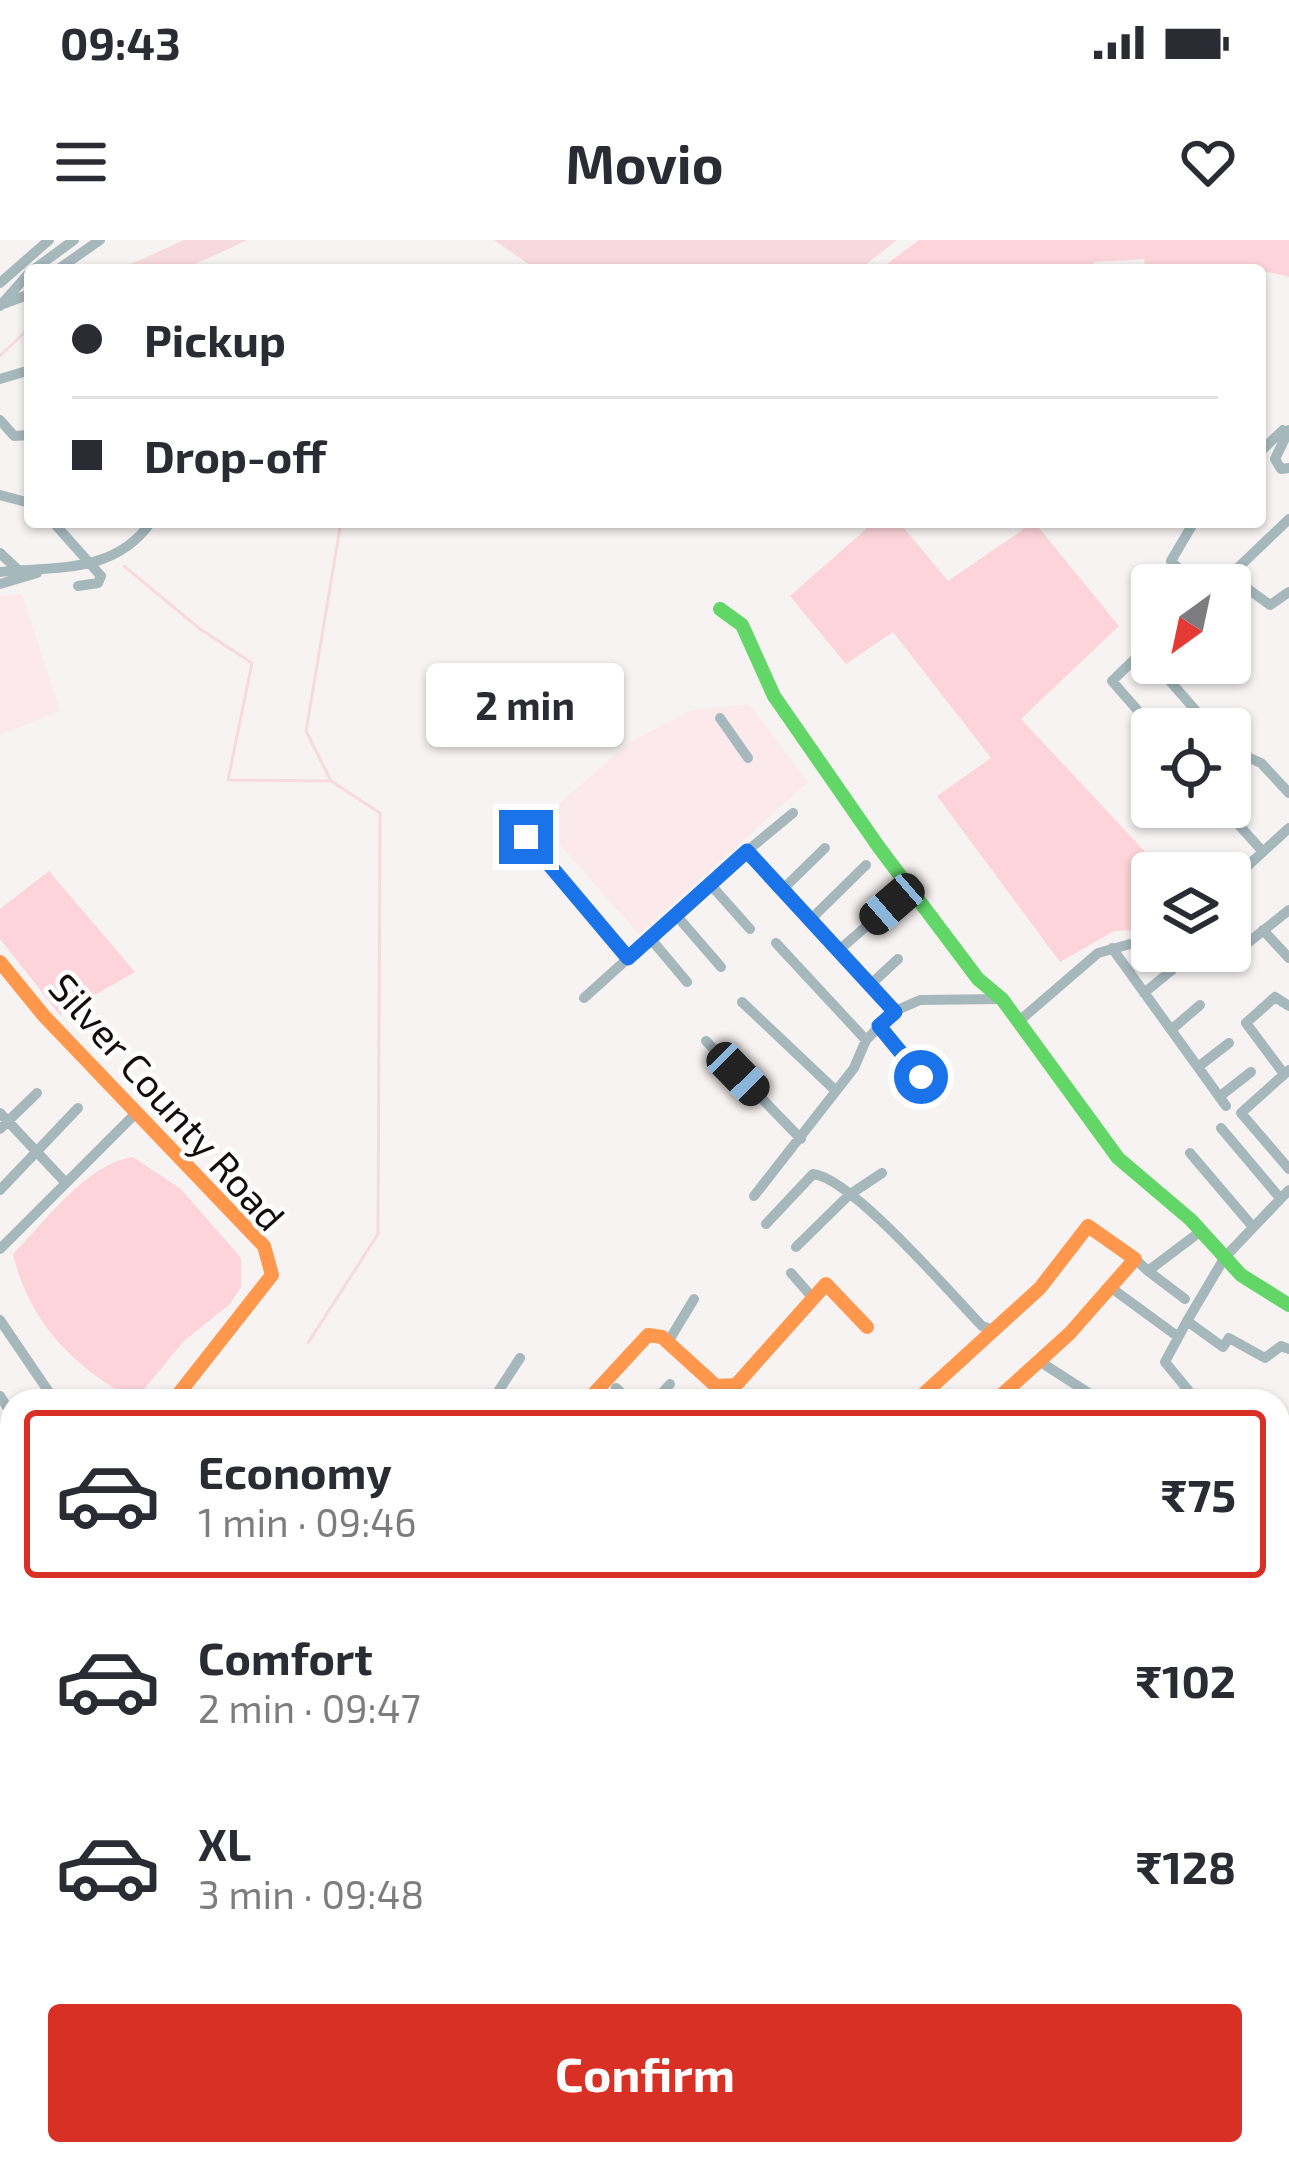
<!DOCTYPE html>
<html lang="en">
<head>
<meta charset="utf-8">
<style>
  body { margin:0; font-family:"Exo 2",sans-serif; background:#f2f2f3; color:#2b2b33; height:100vh; display:flex; flex-direction:column; font-size:45px; white-space:nowrap }
  * { box-sizing:border-box; margin:0 }
  p { font-size:39px; color:#7c7c81 }
  .icon { flex:none; width:66px; height:66px; fill:none; stroke:currentColor; stroke-width:2; stroke-linecap:round; stroke-linejoin:round }
  .map { position:relative; flex:1; overflow:hidden }
  .sheet { position:absolute; left:0px; top:1149px; width:1290px; height:777px; display:flex; flex-direction:column; background:#fff; border-radius:36px 36px 0 0; box-shadow:0 3px 9px #0004 }
  .sheet>* { flex:none }
  .banner { position:absolute; left:24px; top:24px; width:1242px; height:264px; border-radius:12px; box-shadow:0 3px 9px #0004; display:grid; align-content:center; height:264px; padding:0 48px; background:#fff }
  .needle { width:78px; rotate:213deg }
  .controls { position:absolute; left:1131px; top:324px; display:grid; gap:24px }
  .controls a { display:grid; place-items:center; width:120px; height:120px; border-radius:12px; background:#fff; box-shadow:0 3px 9px #0004; font-size:60px }
  .end { position:absolute; width:54px; height:54px; margin:-27px; border:15px solid #1a73e8; background:#fff; box-shadow:0 0 0 6px #fff }
  .from { border-radius:50% }
  .bubble { position:absolute; height:84px; border-radius:12px; background:#fff; box-shadow:0 3px 9px #0004; font-size:39px; font-weight:700; line-height:84px; text-align:center }
  .car { position:absolute; width:36px; height:72px; margin:-36px -18px; border-radius:15px; box-shadow:0 0 9px 3px #0007; background:linear-gradient(#222 24%,#8ab4d8 0 40%,#222 0 76%,#8ab4d8 0 86%,#222 0) }
  .banner b { display:flex; align-items:center; gap:42px; height:114px; font-size:45px }
  .banner b+b { border-top:3px solid #e1e1e2 }
  .banner i { width:30px; height:30px; background:#2b2b33 }
  ul { padding:21px 0 0; list-style:none }
  li { display:flex; align-items:center; gap:36px; height:168px; margin:0 24px 18px; padding:0 24px; border:6px solid transparent; border-radius:12px }
  li div { flex:1 }
  li b { display:block; font-size:45px }
  li em { font-style:normal; font-weight:700 }
  li.active { border-color:#d93025 }
  li>.icon { width:108px; height:108px; stroke-width:1.5 }
  .primary-button { display:flex; gap:24px; margin-top:auto; padding:24px 48px }
  .primary-button a { flex:1; height:138px; border-radius:12px; background:#d93025; color:#fff; font-size:48px; font-weight:700; line-height:138px; text-align:center }
  .status { display:flex; justify-content:space-between; align-items:center; height:84px; padding:0 60px; background:#fff; direction:ltr }
  .status svg { height:33px; fill:currentColor }
  header { display:flex; justify-content:space-between; align-items:center; height:156px; padding:0 48px; background:#fff; font-size:54px; font-weight:700 }
  .map>svg:first-child { display:block }
</style>
</head>
<body>
<div class="status"><b>09:43</b><svg viewBox="0 0 49 12"><path d="M0 12V9h3v3zM5 12V6h3v6zM10 12V3h3v9zM15 12V0h3v12zM26 1h20v11H26zM47 4h2v5h-2z"/></svg></div>
<header><svg class="icon" aria-label="menu" viewBox="0 0 24 24"><path d="M4 6h16M4 12h16M4 18h16"/></svg>Movio<svg class="icon" aria-label="heart" viewBox="0 0 24 24"><path d="M12 20l-8-8c-3-5 5-10 8-4 3-6 11-1 8 4z"/></svg></header>
<div class="map">
<svg width="1289" height="1924" viewBox="0 0 1289 1924">
  <rect width="100%" height="100%" fill="#f8f3f3"/>
  <path fill="#fbe9eb" d="M22,354L60,471L0,495V356Z
    M749,464L808,542L639,694L539,581L630,502L692,470Z"/>
  <path fill="#fcd4da" d="M919,0H1289V37L1260,30H1143L1145,19L1094,22L1091,30H879Z
    M874,282H899L948,341L1034,282L1119,386L1021,479L1165,633H1152V689L1114,691L1060,722L937,556L991,518L893,392L846,424L790,356Z
    M49,631L135,732L60,775L0,699V669Z
    M133,917L181,949L241,1018V1047L230,1064L184,1101L135,1160C74,1128 29,1082 13,1014C45,982 86,924 133,917Z"/>
  <path fill="#f7dade" d="M184,0H248L182,30H118Z
    M494,0H897L859,30H537Z
    M0,1344L12,1346V1746L0,1758Z
    M1289,1355V1577L1278,1578V1388Z"/>
  <g fill="none" stroke-linecap="round" stroke-linejoin="round">
    <path stroke="#f7dade" stroke-width="3" d="M0,116L30,87
      M124,326L200,389L252,423L228,540L331,541L380,573L378,994L308,1103
      M331,541L306,491L341,282
      M331,1914L343,1924"/>
    <path stroke="#a6b8bc" stroke-width="10" d="M33,30L74,0
      M57,30L100,0
      M0,43L49,0
      M3,64L30,54
      M0,66L30,32
      M0,139L30,130
      M0,180L14,196L30,195
      M1289,190L1275,219L1281,229L1289,228
      M1260,212L1283,190
      M0,255L30,263
      M53,282L101,336L98,343L78,346
      M1194,282L1171,321L1196,345
      M0,313L18,330
      M0,332C54,326 114,335 151,282
      M1230,336L1270,365L1289,352
      M0,344L37,333
      M1220,345L1289,279
      M1143,411L1112,441L1154,489
      M1154,423L1212,489
      M720,478L748,518
      M1230,509L1261,523L1289,553
      M1230,534L1247,519
      M1223,567L1263,612
      M526,597L628,718
      M747,611L793,573
      M1230,642L1289,588
      M710,644L750,689
      M783,649L825,608
      M676,675L721,727
      M810,680L866,625
      M1263,690L1289,718
      M650,698L687,742
      M776,703L866,800
      M1245,705L1289,670
      M1112,708L1226,866
      M839,710L892,664
      M870,745L898,719
      M1144,753L1172,730
      M584,758L747,611L895,771L920,760L1002,759
      M742,762L836,851
      M1018,782L1098,713L1152,698
      M879,786L921,837
      M1171,790L1200,765
      M706,801L801,899
      M1198,827L1229,803
      M1289,830L1241,873L1289,929
      M1284,834L1246,783L1275,757L1289,766
      M1219,857L1251,832
      M0,873L66,943
      M1221,888L1280,958
      M0,889L37,853
      M1190,913L1253,987
      M0,950L78,868
      M754,956L854,828L866,800L895,771
      M766,984L813,934C852,938 951,1054 982,1086L994,1090
      M796,1007L849,955L882,933
      M0,1009L136,873
      M1135,1019L1148,1031L1201,991
      M1148,1031L1185,1059
      M791,1033L812,1057
      M1110,1047L1177,1096
      M0,1080L55,1161
      M1187,1081L1225,1017L1289,950
      M668,1102L694,1059
      M1039,1121L1101,1161
      M616,1148L630,1161
      M0,1156L12,1175
      M492,1161L520,1118
      M655,1161L670,1144
      M1197,1161L1165,1122L1187,1081L1223,1107L1229,1098L1265,1118L1281,1106L1289,1109
      M0,1256L10,1273
      M1278,1635L1289,1647
      M1278,1708L1289,1719
      M0,1820L12,1812
      M0,1841L12,1858
      M1278,1891L1289,1874
      M51,1914L58,1924
      M124,1914L131,1924
      M322,1914L333,1924
      M348,1914L360,1924
      M453,1914L473,1924
      M698,1914L707,1924
      M855,1914L866,1924
      M555,1924L567,1914
      M649,1924L661,1914
      M733,1924L740,1914
      M827,1924L831,1918
      M891,1924L900,1914
      M930,1924L940,1914
      M1004,1924L1015,1914
      M1089,1924L1100,1914"/>
    <path stroke="#63d668" stroke-width="14" d="M720,369L742,385L774,456L878,606L978,739L1002,759L1118,918L1191,980L1241,1035L1289,1065
      M1250,1914L1261,1924"/>
    <path stroke="#ff974d" stroke-width="14" d="M0,722L44,776L264,1006L272,1035L173,1161
      M587,1161L648,1095L662,1097L716,1146L736,1145L826,1044L867,1087
      M916,1161L1040,1048L1088,986L1135,1019L1070,1093L995,1161
      M1278,1306L1289,1259"/>
    <path stroke="#b3261e" stroke-width="14" d="M501,1924L504,1914"/>
  </g>
  <g fill="none" stroke-linecap="round" stroke-linejoin="round">
    <path stroke="#1a73e8" stroke-width="15" d="M526,597L628,718L747,611L895,772L879,786L921,837"/>
  </g>
  <g text-anchor="middle" dominant-baseline="central" stroke-width="9" stroke-linejoin="round" paint-order="stroke">
    <g font-size="39" fill="#150c0d" stroke="#fff">
      <text transform="translate(168 861) rotate(48)">Silver County Road</text>
    </g>
  </g>
</svg>
<div class="controls">
<a><svg class="needle" viewBox="-14 -14 28 28"><path d="M0-13l5 13h-10z" fill="#e53935"/><path d="M0 13l5-13h-10z" fill="#7c7c81"/></svg></a>
<a><svg class="icon" aria-label="locate" viewBox="0 0 24 24"><circle cx="12" cy="12" r="6"/><path d="M12 2v4M12 18v4M2 12h4M18 12h4"/></svg></a>
<a><svg class="icon" aria-label="layers" viewBox="0 0 24 24"><path d="M12 4l9 5-9 5-9-5zM3 14l9 5 9-5"/></svg></a>
</div>
<i class="end from" style="left:921px;top:837px"></i>
<i class="end" style="left:526px;top:597px"></i>
<div class="bubble" style="left:426px;top:423px;width:198px">2 min</div>
<i class="car" style="left:892px;top:664px;rotate:229deg"></i>
<i class="car" style="left:738px;top:834px;rotate:136deg"></i>
<div class="banner">
<b><i class="from"></i>Pickup</b>
<b><i></i>Drop-off</b>
</div>
<section class="sheet">
<ul>
<li class="active"><svg class="icon" aria-label="car" viewBox="0 0 24 24"><path d="M5 17H2v-5l4-1 3-4h7l3 4 3 1v5h-3M9 17h6M6 11h13"/><circle cx="7" cy="17" r="2"/><circle cx="17" cy="17" r="2"/></svg><div><b>Economy</b><p>1 min · 09:46</p></div><em>₹75</em></li>
<li><svg class="icon" aria-label="car" viewBox="0 0 24 24"><path d="M5 17H2v-5l4-1 3-4h7l3 4 3 1v5h-3M9 17h6M6 11h13"/><circle cx="7" cy="17" r="2"/><circle cx="17" cy="17" r="2"/></svg><div><b>Comfort</b><p>2 min · 09:47</p></div><em>₹102</em></li>
<li><svg class="icon" aria-label="car" viewBox="0 0 24 24"><path d="M5 17H2v-5l4-1 3-4h7l3 4 3 1v5h-3M9 17h6M6 11h13"/><circle cx="7" cy="17" r="2"/><circle cx="17" cy="17" r="2"/></svg><div><b>XL</b><p>3 min · 09:48</p></div><em>₹128</em></li>
</ul>
<div class="primary-button"><a>Confirm</a></div>
</section>
</div>
</body>
</html>
